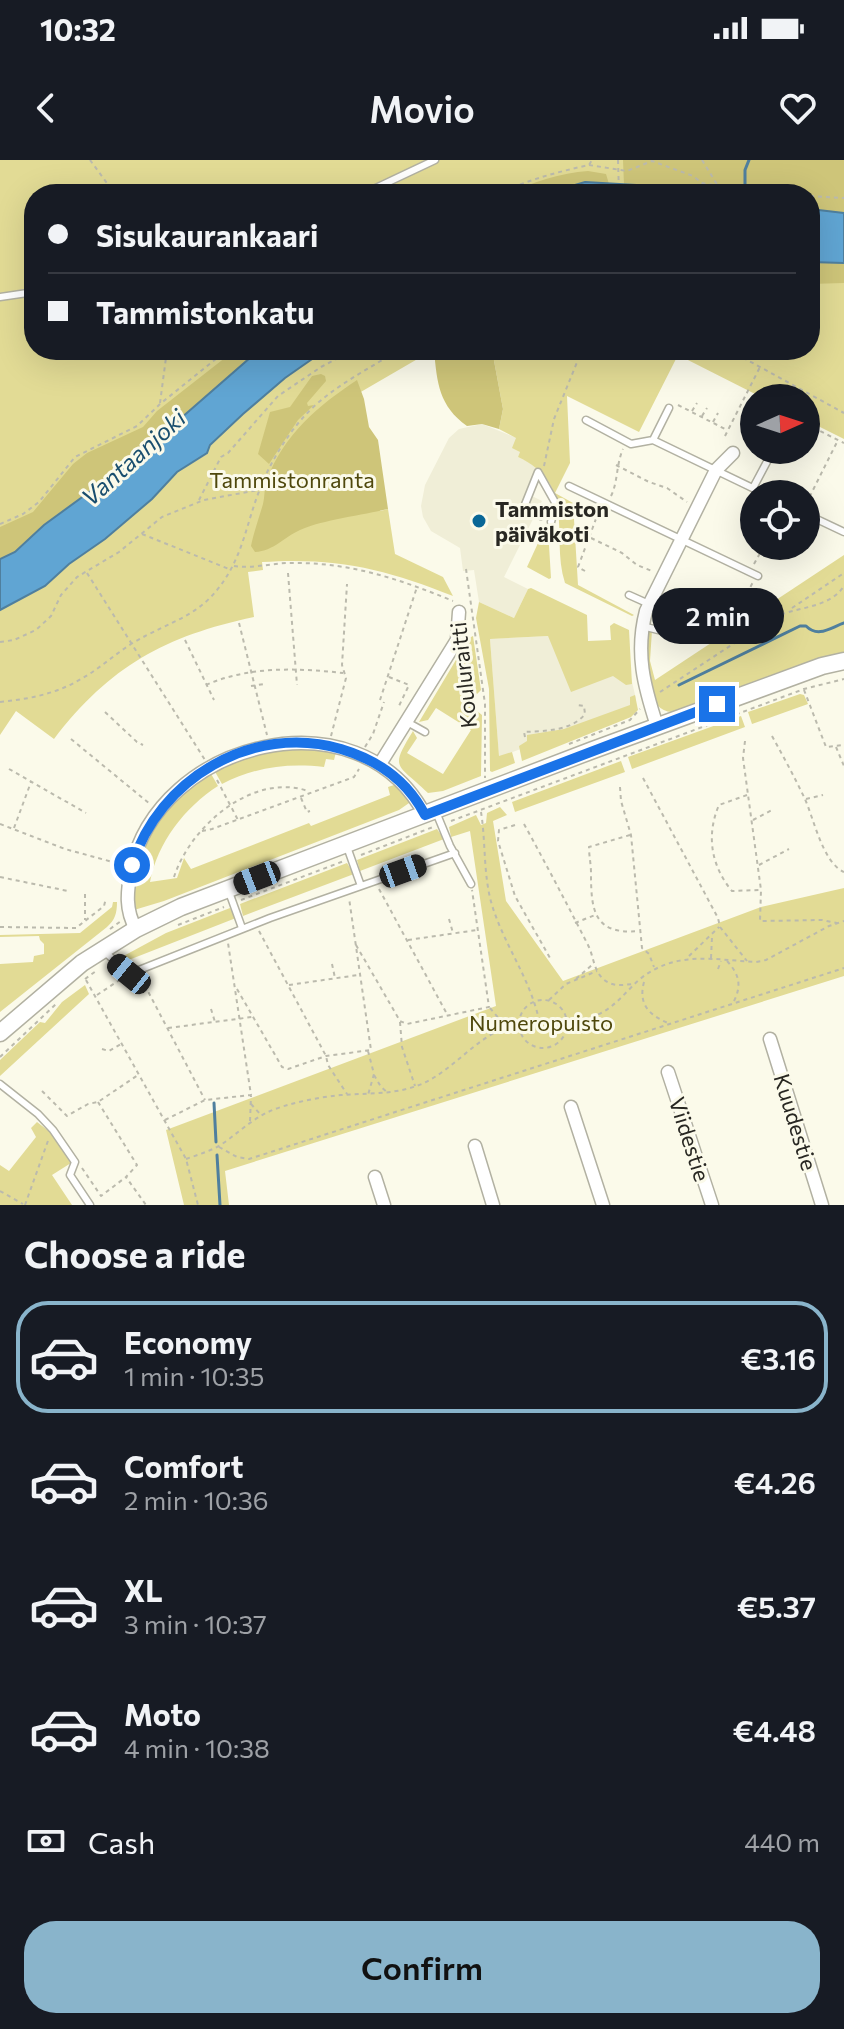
<!DOCTYPE html>
<html lang="en">
<head>
<meta charset="utf-8">
<style>
  body { margin:0; font-family:Commissioner,sans-serif; background:#20242c; color:#f1f3f6; height:100vh; display:flex; flex-direction:column; font-size:30px; white-space:nowrap }
  * { box-sizing:border-box; margin:0 }
  p { font-size:26px; color:#9ea1a6 }
  .icon { flex:none; width:44px; height:44px; fill:none; stroke:currentColor; stroke-width:2; stroke-linecap:round; stroke-linejoin:round }
  .map { position:relative; height:1045px; overflow:hidden }
  .sheet { display:flex; flex-direction:column; background:#171b24; flex:1 }
  .sheet>* { flex:none }
  .hud { position:absolute; left:24px; top:24px; width:796px; height:176px; border-radius:32px; box-shadow:0 8px 32px #0002; display:grid; align-content:center; height:176px; padding:0 24px; background:#171b24 }
  .needle { width:52px; rotate:87deg }
  .controls { position:absolute; left:740px; top:224px; display:grid; gap:16px }
  .controls a { display:grid; place-items:center; width:80px; height:80px; border-radius:50%; background:#171b24; box-shadow:0 8px 32px #0002; font-size:40px }
  .end { position:absolute; width:36px; height:36px; margin:-18px; border:10px solid #1a73e8; background:#fff; box-shadow:0 0 0 4px #fff }
  .from { border-radius:50% }
  .bubble { position:absolute; height:56px; border-radius:28px; background:#171b24; box-shadow:0 8px 32px #0002; font-size:26px; font-weight:600; line-height:56px; text-align:center }
  .car { position:absolute; width:24px; height:48px; margin:-24px -12px; border-radius:10px; box-shadow:0 0 6px 2px #0007; background:linear-gradient(#222 24%,#8ab4d8 0 40%,#222 0 76%,#8ab4d8 0 86%,#222 0) }
  .hud b { display:flex; align-items:center; gap:28px; height:76px; font-size:30px }
  .hud b+b { border-top:2px solid #363941 }
  .hud i { width:20px; height:20px; background:#f1f3f6 }
  ul { padding:0; list-style:none }
  li { display:flex; align-items:center; gap:24px; height:112px; margin:0 16px 12px; padding:0 8px; border:4px solid transparent; border-radius:32px }
  li div { flex:1 }
  li b { display:block; font-size:30px }
  li em { font-style:normal; font-weight:600 }
  li.on { border-color:#89b4cb }
  li>.icon { width:72px; height:72px; stroke-width:1.5 }
  h2 { padding:0 24px; font-size:36px; line-height:96px }
  .pay { display:flex; align-items:center; gap:20px; height:88px; padding:0 24px; font-size:30px }
  .pay p { margin-inline-start:auto }
  .cta { display:flex; gap:16px; margin-top:auto; padding:16px 24px }
  .cta a { flex:1; height:92px; border-radius:32px; background:#89b4cb; color:#111; font-size:32px; font-weight:600; line-height:92px; text-align:center }
  .status { display:flex; justify-content:space-between; align-items:center; height:56px; padding:0 40px; background:#171b24; direction:ltr }
  .status svg { height:22px; fill:currentColor }
  header { display:flex; justify-content:space-between; align-items:center; height:104px; padding:0 24px; background:#171b24; font-size:36px; font-weight:600 }
  .map>svg:first-child { display:block }
</style>
</head>
<body>
<div class="status"><b>10:32</b><svg viewBox="0 0 49 12"><path d="M0 12V9h3v3zM5 12V6h3v6zM10 12V3h3v9zM15 12V0h3v12zM26 1h20v11H26zM47 4h2v5h-2z"/></svg></div>
<header><svg class="icon" aria-label="back" viewBox="0 0 24 24"><path d="M15 5l-7 7 7 7"/></svg>Movio<svg class="icon" aria-label="heart" viewBox="0 0 24 24"><path d="M12 20l-8-8c-3-5 5-10 8-4 3-6 11-1 8 4z"/></svg></header>
<div class="map">
<svg width="844" height="1045" viewBox="0 0 844 1045">
  <rect width="100%" height="100%" fill="#fbfaea"/>
  <path fill="#f0eed7" d="M482,264L517,278L520,293L518,297L535,305L541,312L532,336L542,341L504,417L528,429L514,458L479,442L474,410L463,411L460,388L431,371L423,357L421,346L425,325L449,278L459,269Z
    M548,476L629,509L636,539L630,548L499,597L490,479Z"/>
  <path fill="#e2db95" d="M0,0H844V53L810,49V34H724L688,28L585,22L544,34H34V190H259L133,300L44,365L15,392L0,399Z
    M810,102L844,103V279L806,260V238H763L678,195L639,272L567,236L570,303L555,333L573,343L578,425L634,455L632,456L565,423C550,376 578,325 518,297L520,292L512,288L516,278L499,269L503,249L492,190H810Z
    M325,190H433L359,233L380,351L388,349L395,394L443,417L453,436C386,409 336,397 262,402L263,410L248,412L254,457C165,476 110,506 54,579L16,551L0,575V450L45,426L69,404L105,379L152,339L177,312L207,294L210,285L243,254L285,218Z
    M548,369L551,418L549,419L527,407L544,370Z
    M844,395V493L672,552C641,550 647,493 646,471L652,470L650,501L655,520Z
    M531,428L587,455L588,481L611,480L610,466L614,463L629,470L632,524L626,525L613,516L571,532L548,476L490,479L499,596L512,592L515,603L492,612L490,611L489,529L476,458L479,442L514,458L528,429Z
    M473,476L481,530L471,540L472,547L482,555L481,616L443,631L428,633C397,603 389,610 413,571L417,578L407,593L443,614L471,570L436,548L428,560L419,562L469,478Z
    M800,534L804,535L808,544L752,564L748,552Z
    M635,535L638,550L631,557L522,601L519,586L527,581V575L564,569L630,545V537Z
    M741,556L745,567L632,609L628,597Z
    M301,588L336,592L334,600L326,599L324,607C287,603 255,607 222,624L214,610L253,593Z
    M621,601L625,612L515,652L512,642Z
    M210,612L218,626C185,647 157,683 150,722L177,718L184,698L191,709L309,663L311,666L390,635L388,627L397,624L412,641L399,650L164,741L134,750C126,712 151,666 175,640C185,629 199,621 210,612Z
    M500,647L507,655L493,661L506,741L563,821L761,747L844,728V816L225,1011L229,1045H184L166,970L496,846L470,671L451,677L449,667L476,655L481,665L486,663L487,653Z
    M437,669L444,679L360,711L357,700Z
    M347,703L354,714L243,756L240,744Z
    M113,742H117C117,753 115,760 107,767L0,852V804L33,802L34,796L44,794V784L40,780L39,776L0,777V775L80,773L112,747Z
    M230,748L236,758L121,803L118,799L166,773Z
    M85,825L89,834L0,916V900L40,862L45,863L62,842Z
    M37,962L50,972L71,1003L52,1015L72,1045H0V1005L9,1011L36,977L31,968Z"/>
  <path fill="#cec579" d="M623,0H844V53L810,49V34H724L688,28L624,25Z
    M588,11L606,14L609,24L585,22L544,34H508C532,22 561,13 588,11Z
    M827,101L844,103V123L810,124V102Z
    M235,190H259L133,300L44,365L15,392L0,399V367L33,352L73,304L87,293L143,267L157,251Z
    M434,190H492L503,249L499,269L482,264L467,266C439,246 437,223 434,190Z
    M321,214L325,216L326,221L307,243L308,246L314,245L298,260L269,304L258,294L270,252L290,247L312,216Z
    M357,220L364,239L369,267L378,280L388,349C363,355 322,360 300,370C284,377 274,391 255,392L251,386C254,371 259,358 263,344C265,336 264,328 267,320C283,275 319,245 357,220Z"/>
  <path fill="#60a5d3" stroke="#4f7f9e" stroke-width="2" d="M585,22L688,28L724,34H544Z
    M810,49L844,53V103L810,102Z
    M259,190H325L285,218L243,254L210,285L207,293L177,312L152,339L105,379L69,404L45,426L0,450V399L15,392L44,365L133,300Z"/>
  <g fill="none" stroke-linecap="round" stroke-linejoin="round">
    <path stroke="#4f7f9e" stroke-width="3" d="M745,34V10L749,0
      M679,525L800,466H806C818,478 830,468 844,463
      M214,943L216,982
      M217,995L220,1045"/>
    <defs>
      <path id="lane" d="M363,34L435,0
        M0,137L34,132
        M586,260L631,284L653,280L765,334
        M653,280L669,248
        M569,326L758,416
        M753,328L770,296
        M806,354L844,372
        M541,356L524,347L538,312L556,344L551,362
        M629,435L649,444
        M642,466L666,472
        M407,562L425,572
        M436,652L450,686L471,724
        M346,684L361,726
        M229,732L242,768
        M105,792L129,814L270,758L455,693
        M0,924L38,954L53,970L75,1002L70,1015L90,1045"/>
      <path id="street" d="M657,566C644,526 635,493 646,451L716,310L733,293
        M380,604L457,480L459,452
        M136,769C125,750 127,732 131,710C158,581 359,530 425,655
        M770,879L822,1045
        M668,912L712,1045
        M571,947L603,1045
        M475,986L493,1045
        M375,1017L384,1045"/>
      <path id="secondary" d="M0,873L82,803L136,769L181,747L593,590L822,506L844,501"/>
    </defs>
    <use href="#lane" stroke="#b2b1a2" stroke-width="9"/>
    <use href="#street" stroke="#b2b1a2" stroke-width="15"/>
    <use href="#secondary" stroke="#b2b1a2" stroke-width="19"/>
    <path stroke="#bbbaad" stroke-width="2" stroke-dasharray="4 4" stroke-linecap="butt" d="M90,0L115,34
      M702,0L718,26
      M589,5L627,11L652,1L693,16L702,23L764,34
      M498,34C527,20 557,12 589,5L592,0
      M810,36L844,38
      M729,190L844,253
      M160,243L167,190
      M678,245L727,270
      M692,251L697,243
      M702,256L707,248
      M713,262L718,253
      M806,264L844,283
      M725,276L760,207
      M616,305L649,322L667,328L687,342
      M544,306L554,259L582,190
      M611,336C618,322 616,305 623,289
      M199,340L221,297L228,293L278,236L321,207L353,190
      M806,344L838,280
      M0,364L23,354L39,342L75,297L137,266L160,244L227,190
      M142,374L229,409
      M591,378L622,393L637,405L652,411
      M754,404L764,386
      M234,406C255,409 275,402 296,403C352,403 402,420 453,441
      M466,409L485,544V618
      M585,411L578,407L600,348
      M87,413L205,600
      M288,413L297,525
      M792,448L844,413
      M663,452L666,446
      M663,462L667,454L710,474L722,460L739,449L753,422
      M239,463L267,575
      M185,480L214,540
      M0,482L14,480L36,470L51,456L61,435L77,417L119,392L162,357L204,340L258,330
      M389,517L409,525L398,548
      M206,525C249,506 297,508 343,513
      M251,526L264,524
      M804,530L826,587L844,585
      M660,532L771,459C794,446 828,450 844,426
      M380,540L417,427
      M0,542C29,539 56,534 81,519C99,509 114,495 131,484C174,458 204,458 231,409C245,383 249,356 260,329C269,305 284,280 300,261C326,230 365,211 399,190
      M105,552L137,582L143,585
      M331,576L346,518L342,505L347,424
      M772,576C783,596 794,616 804,637C814,658 822,702 844,712
      M525,577L524,572C544,571 572,571 585,554L584,546L576,545
      M71,579L150,644
      M745,581L743,598L761,730L760,761L822,760L837,763
      M569,584L630,560L640,549
      M365,587L373,574L384,542
      M836,587L844,606
      M9,609L86,653
      M643,618L718,758L720,767L747,801
      M217,620L238,660
      M620,627L621,641L631,675L642,788L649,794L654,807
      M747,635L719,645C706,675 711,706 732,731L759,730
      M301,638L307,652L310,651
      M806,639L823,635
      M481,652C486,683 483,715 492,745C504,785 530,818 539,860
      M753,660L772,650
      M451,661L804,529L844,519
      M0,664L65,689L120,704
      M524,664C546,704 567,744 588,785C594,797 593,809 603,819C612,827 622,825 633,824
      M515,665L499,670L498,681L515,736L550,798
      M14,668L31,622
      M202,671L212,669L354,617L359,609
      M630,675L589,687C589,696 591,704 591,713C591,751 594,775 639,771
      M361,695L433,667
      M759,705L789,689
      M0,717L68,731
      M174,717C190,667 252,612 308,631
      M379,729L447,854
      M85,734V760
      M241,740L344,701
      M449,759L453,773
      M575,763L595,755
      M178,765L224,747
      M0,767L76,768L104,746L106,738
      M110,769L121,761
      M259,771L326,896L328,905L347,934
      M408,780L477,770
      M356,785L400,861L407,864L489,847L472,730
      M689,796L719,767
      M711,798L712,777
      M727,801C739,814 742,825 734,841
      M332,804L335,818
      M718,809L721,801
      M141,818L205,940
      M85,819L96,811
      M576,819L592,805
      M86,820L186,999L198,1045
      M644,822C638,844 649,855 668,863
      M289,825L358,815
      M237,829L282,907L288,909L326,896L371,890L349,738
      M97,835L121,819
      M519 864a24 24 0 1 1 48 0a24 24 0 1 1-48 0Z
      M549,840L566,824L597,811
      M490,848L506,867
      M211,849L215,862
      M400,862L402,887L415,926
      M168,868L252,857
      M493,872L497,859
      M102,889L109,891L121,884
      M368,891L374,914L368,935
      M0,897L56,844
      M374,915L381,927L387,932
      M42,931L67,956L88,944L98,942L138,915
      M98,942L137,1005L126,1017L146,1045
      M251,944L260,954
      M165,960L205,940L251,935L228,783
      M250,961L251,936
      M219,987L237,997L249,999L844,808
      M186,999C200,994 214,990 225,982C244,968 258,954 281,947C300,941 321,937 341,935C369,933 397,935 424,923C455,908 477,877 509,866C536,857 567,866 594,856C614,849 625,832 640,819C676,790 715,800 756,802L766,800L829,766L844,761
      M82,1008L101,1036L126,1017
      M0,1031L23,1044
      M25,1045L49,978"/>
    <use href="#lane" stroke="#fff" stroke-width="6"/>
    <use href="#street" stroke="#fff" stroke-width="12"/>
    <use href="#secondary" stroke="#fff" stroke-width="16"/>
    <path stroke="#bbbaad" stroke-width="2" stroke-dasharray="4 4" stroke-linecap="butt" d="M618,0L619,34"/>
  </g>
  <g fill="none" stroke-linecap="round" stroke-linejoin="round">
    <path stroke="#1a73e8" stroke-width="10" d="M132,705C159,619 252,563 341,589C378,600 407,620 425,655L717,544"/>
  </g>
  <circle fill="#096797" stroke="#fbfaea" stroke-width="3" cx="479" cy="361" r="8"/>
  <g text-anchor="middle" dominant-baseline="central" stroke-width="6" stroke-linejoin="round" paint-order="stroke">
    <g font-size="22" fill="#4f480c" stroke="#fbfaea">
      <text x="292" y="319">Tammistonranta</text>
      <text x="541" y="862">Numeropuisto</text>
    </g>
    <g font-size="22" font-weight="bold" fill="#282722" stroke="#fbfaea" text-anchor="start">
      <text x="495" y="348">Tammiston<tspan x="495" dy="25">päiväkoti</tspan></text>
    </g>
    <g font-size="22" fill="#282722" stroke="#fbfaea">
      <text transform="translate(463 515) rotate(-96)">Kouluraitti</text>
      <text transform="translate(796 962) rotate(73)">Kuudestie</text>
      <text transform="translate(690 979) rotate(72)">Viidestie</text>
    </g>
    <g font-size="24" font-style="italic" fill="#194e6e" stroke="#fbfaea">
      <text transform="translate(133 297) rotate(-42)">Vantaanjoki</text>
    </g>
  </g>
</svg>
<div class="controls">
<a><svg class="needle" viewBox="-14 -14 28 28"><path d="M0-13l5 13h-10z" fill="#e53935"/><path d="M0 13l5-13h-10z" fill="#9ea1a6"/></svg></a>
<a><svg class="icon" aria-label="locate" viewBox="0 0 24 24"><circle cx="12" cy="12" r="6"/><path d="M12 2v4M12 18v4M2 12h4M18 12h4"/></svg></a>
</div>
<i class="end from" style="left:132px;top:705px"></i>
<i class="end" style="left:717px;top:544px"></i>
<div class="bubble" style="left:652px;top:428px;width:132px">2 min</div>
<i class="car" style="left:403px;top:711px;rotate:70deg"></i>
<i class="car" style="left:257px;top:718px;rotate:249deg"></i>
<i class="car" style="left:129px;top:814px;rotate:309deg"></i>
<div class="hud">
<b><i class="from"></i>Sisukaurankaari</b>
<b><i></i>Tammistonkatu</b>
</div>
</div>
<section class="sheet">
<h2>Choose a ride</h2>
<ul>
<li class="on"><svg class="icon" aria-label="car" viewBox="0 0 24 24"><path d="M5 17H2v-5l4-1 3-4h7l3 4 3 1v5h-3M9 17h6M6 11h13"/><circle cx="7" cy="17" r="2"/><circle cx="17" cy="17" r="2"/></svg><div><b>Economy</b><p>1 min · 10:35</p></div><em>€3.16</em></li>
<li><svg class="icon" aria-label="car" viewBox="0 0 24 24"><path d="M5 17H2v-5l4-1 3-4h7l3 4 3 1v5h-3M9 17h6M6 11h13"/><circle cx="7" cy="17" r="2"/><circle cx="17" cy="17" r="2"/></svg><div><b>Comfort</b><p>2 min · 10:36</p></div><em>€4.26</em></li>
<li><svg class="icon" aria-label="car" viewBox="0 0 24 24"><path d="M5 17H2v-5l4-1 3-4h7l3 4 3 1v5h-3M9 17h6M6 11h13"/><circle cx="7" cy="17" r="2"/><circle cx="17" cy="17" r="2"/></svg><div><b>XL</b><p>3 min · 10:37</p></div><em>€5.37</em></li>
<li><svg class="icon" aria-label="car" viewBox="0 0 24 24"><path d="M5 17H2v-5l4-1 3-4h7l3 4 3 1v5h-3M9 17h6M6 11h13"/><circle cx="7" cy="17" r="2"/><circle cx="17" cy="17" r="2"/></svg><div><b>Moto</b><p>4 min · 10:38</p></div><em>€4.48</em></li>
</ul>
<div class="pay"><svg class="icon" aria-label="cash" viewBox="0 0 24 24"><path d="M3 7h18v10H3z"/><circle cx="12" cy="12" r="2"/></svg>Cash<p>440 m</p></div>
<div class="cta"><a>Confirm</a></div>
</section>
</body>
</html>
